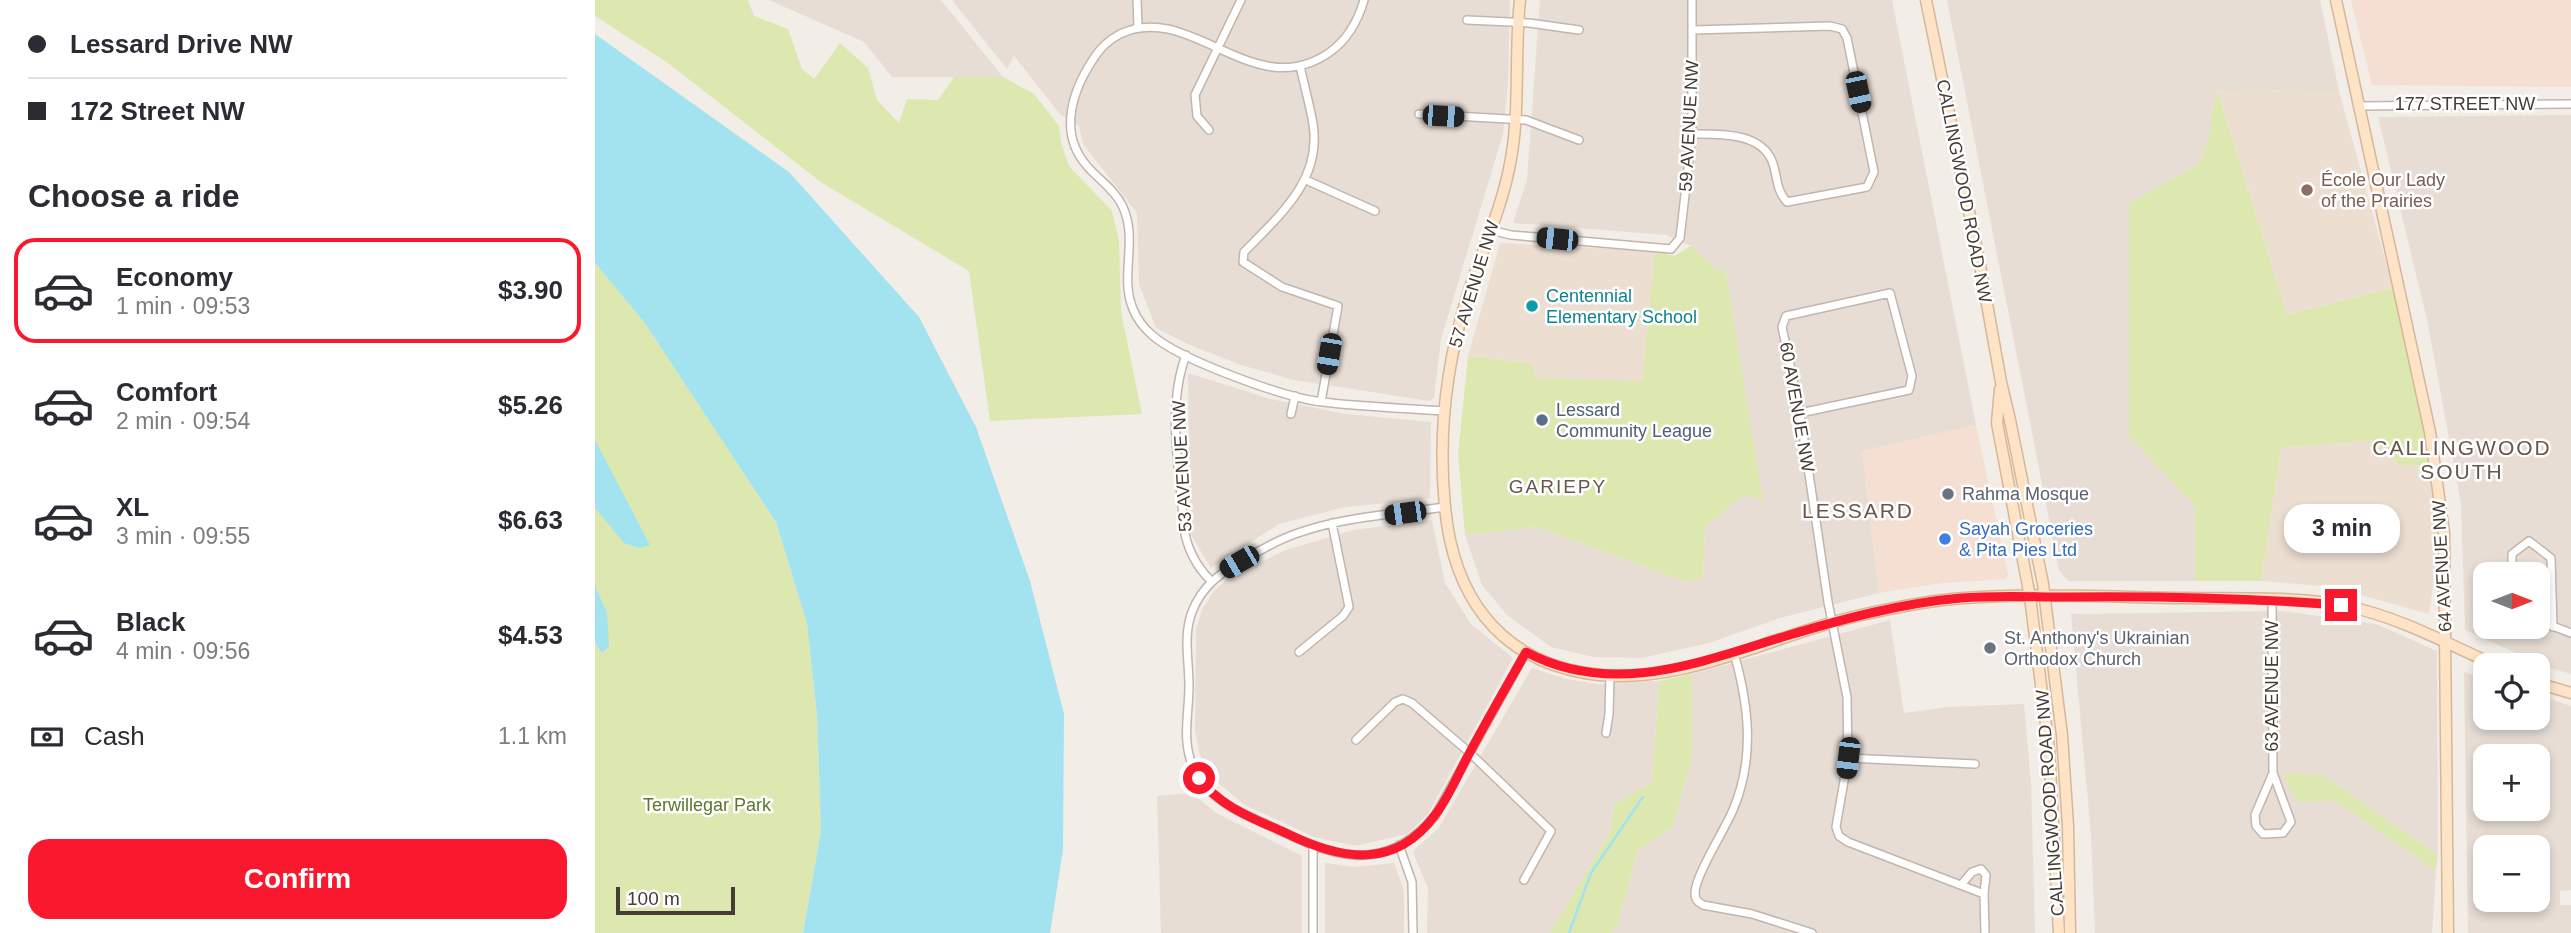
<!DOCTYPE html>
<html lang="en">
<head>
<meta charset="utf-8">
<style>
  body { margin:0; font-family:Helvetica,sans-serif; background:#f7f7f7; color:#2b2b33; height:100vh; display:flex; flex-direction:column; font-size:26px; white-space:nowrap }
  * { box-sizing:border-box; margin:0 }
  p { font-size:23px; color:#7c7c81 }
  .icon { flex:none; width:38px; height:38px; fill:none; stroke:currentColor; stroke-width:2; stroke-linecap:round; stroke-linejoin:round }
  .map { position:relative; flex:1; overflow:hidden }
  .panel { display:flex; flex-direction:column; background:#fff; width:595px }
  .panel>* { flex:none }
  .guide { display:grid; align-content:center; height:154px; padding:0 28px; background:#fff }
  .needle { width:46px; rotate:90deg }
  .fabs { position:absolute; left:1878px; top:562px; display:grid; gap:14px }
  .fabs a { display:grid; place-items:center; width:77px; height:77px; border-radius:14px; background:#fff; box-shadow:0 4px 10px #0003; font-size:35px }
  .scale { position:absolute; left:21px; bottom:18px; width:119px; box-sizing:border-box; padding-left:7px; border:4px solid #463c36; border-top:0; font-size:19px; line-height:24px; white-space:nowrap; color:#463c36; -webkit-text-stroke:5px #fff; paint-order:stroke }
  .end { position:absolute; width:32px; height:32px; margin:-16px; border:9px solid #f9182d; background:#fff; box-shadow:0 0 0 4px #fff }
  .from { border-radius:50% }
  .bubble { position:absolute; height:49px; border-radius:21px; background:#fff; box-shadow:0 4px 10px #0003; font-size:23px; font-weight:700; line-height:49px; text-align:center }
  .car { position:absolute; width:21px; height:42px; margin:-21px -10px; border-radius:9px; box-shadow:0 0 5px 2px #0007; background:linear-gradient(#222 24%,#8ab4d8 0 40%,#222 0 76%,#8ab4d8 0 86%,#222 0) }
  .guide b { display:flex; align-items:center; gap:24px; height:66px; font-size:26px }
  .guide b+b { border-top:2px solid #e1e1e2 }
  .guide i { width:18px; height:18px; background:#2b2b33 }
  ul { padding:0; list-style:none }
  li { display:flex; align-items:center; gap:21px; height:105px; margin:0 14px 10px; padding:0 14px; border:4px solid transparent; border-radius:21px }
  li div { flex:1 }
  li b { display:block; font-size:26px }
  li em { font-style:normal; font-weight:700 }
  li.active { border-color:#f9182d }
  li>.icon { width:63px; height:63px; stroke-width:1.5 }
  h2 { padding:0 28px; font-size:32px; line-height:84px }
  .pay { display:flex; align-items:center; gap:18px; height:77px; padding:0 28px; font-size:26px }
  .pay p { margin-inline-start:auto }
  .cta { display:flex; gap:14px; margin-top:auto; padding:14px 28px }
  .cta a { flex:1; height:80px; border-radius:21px; background:#f9182d; color:#fff; font-size:28px; font-weight:700; line-height:80px; text-align:center }
  main { display:flex; flex:1; min-height:0 }
  .map>svg:first-child { display:block }
</style>
</head>
<body>
<main>
<section class="panel">
<div class="guide">
<b><i class="from"></i>Lessard Drive NW</b>
<b><i></i>172 Street NW</b>
</div>
<h2>Choose a ride</h2>
<ul>
<li class="active"><svg class="icon" aria-label="car" viewBox="0 0 24 24"><path d="M5 17H2v-5l4-1 3-4h7l3 4 3 1v5h-3M9 17h6M6 11h13"/><circle cx="7" cy="17" r="2"/><circle cx="17" cy="17" r="2"/></svg><div><b>Economy</b><p>1 min · 09:53</p></div><em>$3.90</em></li>
<li><svg class="icon" aria-label="car" viewBox="0 0 24 24"><path d="M5 17H2v-5l4-1 3-4h7l3 4 3 1v5h-3M9 17h6M6 11h13"/><circle cx="7" cy="17" r="2"/><circle cx="17" cy="17" r="2"/></svg><div><b>Comfort</b><p>2 min · 09:54</p></div><em>$5.26</em></li>
<li><svg class="icon" aria-label="car" viewBox="0 0 24 24"><path d="M5 17H2v-5l4-1 3-4h7l3 4 3 1v5h-3M9 17h6M6 11h13"/><circle cx="7" cy="17" r="2"/><circle cx="17" cy="17" r="2"/></svg><div><b>XL</b><p>3 min · 09:55</p></div><em>$6.63</em></li>
<li><svg class="icon" aria-label="car" viewBox="0 0 24 24"><path d="M5 17H2v-5l4-1 3-4h7l3 4 3 1v5h-3M9 17h6M6 11h13"/><circle cx="7" cy="17" r="2"/><circle cx="17" cy="17" r="2"/></svg><div><b>Black</b><p>4 min · 09:56</p></div><em>$4.53</em></li>
</ul>
<div class="pay"><svg class="icon" aria-label="cash" viewBox="0 0 24 24"><path d="M3 7h18v10H3z"/><circle cx="12" cy="12" r="2"/></svg>Cash<p>1.1 km</p></div>
<div class="cta"><a>Confirm</a></div>
</section>
<div class="map">
<svg width="1976" height="933" viewBox="0 0 1976 933">
  <rect width="100%" height="100%" fill="#f3ede7"/>
  <path fill="#e7ddd5" fill-rule="evenodd" d="M174,0H346L408,77H297L269,42Z
    M357,0H915L913,84L908,134L846,339L839,398L835,401L699,380L646,365L595,345L561,328L544,284L542,213L488,144L484,126L465,114L419,56L412,69Z
    M945,0H1297L1381,425L1267,451L1284,593L1185,618L1114,643L1047,658L998,657L956,647L912,615L887,585L870,535L942,527L1091,582L1108,577L1110,527L1146,497L1156,496L1167,501L1131,272L1120,268L1096,246L1072,235L918,223L932,180Z
    M1352,0H1725L1744,91L1622,90L1615,120V135L1603,165L1534,203V436L1599,505L1600,581H1473L1464,570Z
    M1976,115V674L1952,667L1870,630L1866,504L1833,324L1783,117ZM1890,574H1942V626H1890Z
    M593,373L676,399L751,414L836,422L835,498L746,508L684,524L616,568L595,533Z
    M837,520L850,583L876,624L918,658L833,814L812,834L760,846L719,837L650,805L616,777L605,755L600,731L601,630L607,610L619,591L634,577L691,550L758,530Z
    M1687,611L1781,624L1842,651L1843,855L1728,775L1702,802L1740,801L1841,871L1837,933H1500L1496,835L1476,614Z
    M1295,620L1309,713L1354,707L1429,704L1436,782L1440,933H1016L1022,926L1043,850L1078,827L1097,756V674Z
    M937,668L971,679L1002,684L1064,681L1057,782L1019,804L1015,832L955,933H832L833,888L818,853L820,849L843,829Z
    M1869,672L1890,679V718H1942L1943,695L1976,706V890L1965,891V905H1976V933H1873ZM1890,756H1942V808H1890ZM1890,847H1942V900H1890Z
    M597,793L621,813L707,856V933H566L562,796Z
    M730,863L760,867L799,863L809,891V933H730Z"/>
  <path fill="#f5ded2" d="M1756,0H1976V87L1777,85Z
    M1381,425L1413,575L1411,579L1347,583L1284,593L1267,451Z"/>
  <path fill="#ecded1" d="M1622,90L1744,91L1798,288L1692,315Z
    M905,243L1060,251L1047,382L938,378V363L873,356Z
    M1779,440L1804,465L1836,466L1844,541L1834,614L1737,587L1666,581L1686,448Z"/>
  <path fill="#dce8b0" d="M0,0H153L159,16L193,29L207,69L219,79L245,43L273,68L282,100L304,123L312,99L343,100L359,77H408L439,94L464,126L466,142L474,166L517,211L524,240L526,312L547,414L395,421L374,271L227,183L73,63L0,16Z
    M1622,90L1692,315L1798,288L1836,466L1804,465L1779,440L1686,448L1666,581H1600L1599,505L1534,436V203L1603,165L1615,135V120Z
    M1096,246L1120,268L1131,272L1168,502L1156,496L1146,497L1110,527L1108,577L1091,582L942,527L870,535L863,454L873,356L938,363L939,378L1047,381L1060,251L1079,256Z
    M0,263L49,322L181,522L212,624L222,715L226,831L208,933H0Z
    M1097,674V756L1078,827L1043,850L1022,926L1016,933H955L1015,832L1019,804L1057,782L1064,681Z
    M1687,773L1728,775L1843,855L1841,871L1740,801L1702,802Z"/>
  <path fill="#a3e3f0" d="M0,34L194,172L324,317L381,427L435,581L469,714L468,850L455,933H208L226,831L222,715L212,624L181,522L49,322L0,263Z
    M0,440L55,545L45,548L29,543L0,508Z
    M0,586L12,613L14,646L7,653L0,643Z"/>
  <g fill="none" stroke-linecap="round" stroke-linejoin="round">
    <path stroke="#a3e3f0" stroke-width="2.5" d="M974,933L996,873L1048,797"/>
    <defs>
      <path id="street" d="M542,0L543,27
        M769,0C763,21 753,39 735,52C659,106 596,0 525,34C516,39 507,46 501,55C478,88 462,132 492,166C504,180 519,189 527,205C544,239 524,276 538,309C542,319 549,328 557,335C585,360 690,398 728,402C768,407 809,408 849,411
        M872,20L934,23L984,30
        M705,66C709,85 715,105 718,124C727,180 685,215 649,252L648,262L687,287L743,306L726,402
        M1765,106L1976,104
        M824,114L931,120L984,140
        M614,130L602,116L600,95L646,0
        M1097,134C1123,134 1165,132 1177,161C1183,176 1180,189 1192,202L1272,187L1279,172L1252,38L1247,29L1235,26L1098,30
        M711,180L780,211
        M895,230L916,235L1076,249L1085,238L1097,134V0
        M591,355C571,408 585,472 589,528C592,549 601,566 616,581
        M1205,413L1314,390L1317,376L1295,293L1191,316L1187,327L1205,413L1233,602L1252,697L1253,758L1241,827L1244,836L1253,842L1389,894L1390,933
        M696,414L700,396
        M850,507C804,514 754,516 709,531C689,537 670,547 652,558C628,571 607,585 597,612C588,635 594,661 594,686C594,714 586,742 599,769C614,800 644,812 673,825C735,855 786,878 840,816L931,652
        M1917,574V554L1934,541L1956,558L1958,627
        M1677,599L1678,773
        M1942,620L1976,633
        M704,652L748,616L754,607L737,523
        M1139,653C1154,706 1160,758 1138,810C1130,829 1100,876 1100,893C1100,900 1103,902 1108,905L1157,914L1217,933
        M1011,733L1014,714L1015,676
        M761,740L800,702L808,699L817,703L875,753L956,831L929,880
        M1253,758L1380,764
        M1678,773L1696,822L1688,833L1668,834L1661,826L1660,815Z
        M804,845L817,882L818,933
        M718,846V933
        M1366,885L1377,872L1386,869L1391,875L1389,894"/>
      <path id="secondary" d="M925,0C919,56 926,114 914,169C905,213 885,255 872,297C851,365 843,436 850,507C858,593 901,658 990,673C1083,689 1174,636 1262,616C1297,608 1334,600 1370,598C1443,593 1517,597 1590,598C1642,599 1701,596 1751,606C1804,617 1851,643 1900,665
        M1331,0L1385,265L1406,382L1415,420L1448,584L1467,735L1473,826L1475,933
        M1741,0L1835,432L1849,533L1853,933
        M1405,389L1402,423L1435,597L1454,749L1464,933
        M1942,683L1976,693"/>
    </defs>
    <use href="#street" stroke="#c2b5ac" stroke-width="10"/>
    <use href="#secondary" stroke="#d6b799" stroke-width="13"/>
    <use href="#street" stroke="#fff" stroke-width="7"/>
    <use href="#secondary" stroke="#fee3c6" stroke-width="10"/>
  </g>
  <g fill="none" stroke-linecap="round" stroke-linejoin="round">
    <path stroke="#f9182d" stroke-width="9" d="M604,778C626,808 660,819 693,834C746,860 800,870 840,815C854,797 863,774 874,754C892,720 912,686 931,652C1017,698 1105,662 1191,636C1248,619 1307,603 1366,598C1401,595 1437,597 1472,597C1564,596 1655,598 1746,605"/>
  </g>
  <circle fill="#8d6e63" stroke="#fff" stroke-width="2.5" cx="1712" cy="190" r="7"/>
  <circle fill="#0f9aa8" stroke="#fff" stroke-width="2.5" cx="937" cy="306" r="7"/>
  <circle fill="#5c6f8a" stroke="#fff" stroke-width="2.5" cx="947" cy="420" r="7"/>
  <g fill="#6b7280" stroke="#fff" stroke-width="2.5">
    <circle cx="1353" cy="494" r="7"/>
    <circle cx="1395" cy="648" r="7"/>
  </g>
  <circle fill="#3f7fe0" stroke="#fff" stroke-width="2.5" cx="1350" cy="539" r="7"/>
  <g text-anchor="middle" dominant-baseline="central" stroke-width="5" stroke-linejoin="round" paint-order="stroke">
    <g font-size="18" fill="#463c36" stroke="#fff">
      <text x="1870" y="104">177 STREET NW</text>
      <text transform="translate(1094 126) rotate(-87)">59 AVENUE NW</text>
      <text transform="translate(1369 191) rotate(79)">CALLINGWOOD ROAD NW</text>
      <text transform="translate(879 284) rotate(-73)">57 AVENUE NW</text>
      <text transform="translate(1202 407) rotate(80)">60 AVENUE NW</text>
      <text transform="translate(587 466) rotate(-93)">53 AVENUE NW</text>
      <text transform="translate(1847 566) rotate(-93)">64 AVENUE NW</text>
      <text transform="translate(1677 686) rotate(-90)">63 AVENUE NW</text>
      <text transform="translate(1455 803) rotate(-94)">CALLINGWOOD ROAD NW</text>
    </g>
    <g font-size="18" fill="#785e54" stroke="#fff" text-anchor="start">
      <text x="1726" y="180">École Our Lady<tspan x="1726" dy="21">of the Prairies</tspan></text>
    </g>
    <g font-size="18" fill="#0d838f" stroke="#fff" text-anchor="start">
      <text x="951" y="296">Centennial<tspan x="951" dy="21">Elementary School</tspan></text>
    </g>
    <g font-size="18" fill="#4e5e75" stroke="#fff" text-anchor="start">
      <text x="961" y="410">Lessard<tspan x="961" dy="21">Community League</tspan></text>
    </g>
    <g font-size="18" fill="#5b616d" stroke="#fff" text-anchor="start">
      <text x="1367" y="494">Rahma Mosque</text>
      <text x="1409" y="638">St. Anthony's Ukrainian<tspan x="1409" dy="21">Orthodox Church</tspan></text>
    </g>
    <g font-size="18" fill="#366cbe" stroke="#fff" text-anchor="start">
      <text x="1364" y="529">Sayah Groceries<tspan x="1364" dy="21">&amp; Pita Pies Ltd</tspan></text>
    </g>
    <g font-size="18" fill="#5a7829" stroke="#fff">
      <text x="112" y="805">Terwillegar Park</text>
    </g>
    <g font-size="19" letter-spacing="2" fill="#69574d" stroke="#fff">
      <text x="963" y="486">GARIEPY</text>
    </g>
    <g font-size="21" letter-spacing="2" fill="#69574d" stroke="#fff">
      <text x="1867" y="447">CALLINGWOOD<tspan x="1867" dy="24">SOUTH</tspan></text>
      <text x="1263" y="510">LESSARD</text>
    </g>
  </g>
</svg>
<div class="fabs">
<a><svg class="needle" viewBox="-14 -14 28 28"><path d="M0-13l5 13h-10z" fill="#e53935"/><path d="M0 13l5-13h-10z" fill="#7c7c81"/></svg></a>
<a><svg class="icon" aria-label="locate" viewBox="0 0 24 24"><circle cx="12" cy="12" r="6"/><path d="M12 2v4M12 18v4M2 12h4M18 12h4"/></svg></a>
<a>+</a>
<a>−</a>
</div>
<div class="scale">100 m</div>
<i class="end from" style="left:604px;top:778px"></i>
<i class="end" style="left:1746px;top:605px"></i>
<div class="bubble" style="left:1689px;top:504px;width:116px">3 min</div>
<i class="car" style="left:1263px;top:92px;rotate:168deg"></i>
<i class="car" style="left:848px;top:116px;rotate:93deg"></i>
<i class="car" style="left:962px;top:239px;rotate:276deg"></i>
<i class="car" style="left:734px;top:354px;rotate:190deg"></i>
<i class="car" style="left:810px;top:513px;rotate:262deg"></i>
<i class="car" style="left:644px;top:562px;rotate:240deg"></i>
<i class="car" style="left:1253px;top:758px;rotate:187deg"></i>
</div>
</main>
</body>
</html>
